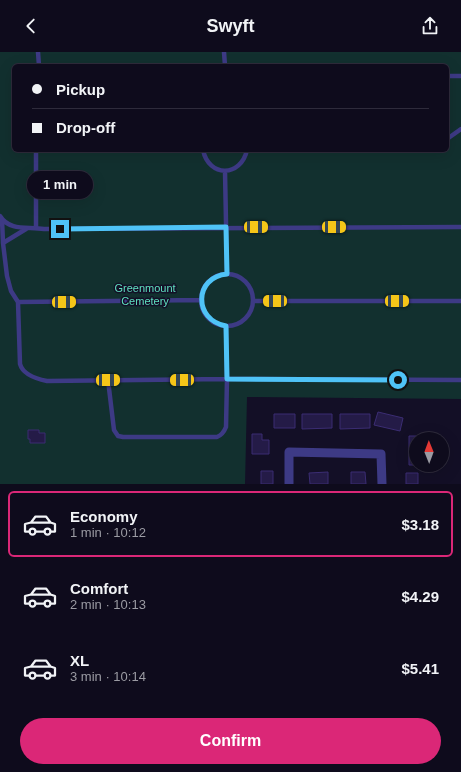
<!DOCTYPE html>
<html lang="en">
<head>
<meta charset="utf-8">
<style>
  body { margin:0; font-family:Helvetica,sans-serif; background:#171425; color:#f1f3f6; height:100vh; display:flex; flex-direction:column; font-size:15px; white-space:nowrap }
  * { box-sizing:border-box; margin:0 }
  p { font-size:13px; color:#9b9ba3 }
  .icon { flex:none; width:22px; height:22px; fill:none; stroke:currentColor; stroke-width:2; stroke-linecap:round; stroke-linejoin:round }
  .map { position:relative; height:432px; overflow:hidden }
  .side { display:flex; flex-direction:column; background:#0e0b1c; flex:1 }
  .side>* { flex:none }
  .hud { position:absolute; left:12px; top:12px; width:437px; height:88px; border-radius:6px; box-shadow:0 4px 16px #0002,0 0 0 1px #2e2b3b; display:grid; align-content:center; height:88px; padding:0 20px; background:#0e0b1c }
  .needle { width:26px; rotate:359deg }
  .fabs { position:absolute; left:409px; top:380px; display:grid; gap:8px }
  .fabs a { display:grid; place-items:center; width:40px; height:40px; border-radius:50%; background:#0e0b1c; box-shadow:0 4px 16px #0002,0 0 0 1px #2e2b3b; font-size:20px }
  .end { position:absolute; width:18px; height:18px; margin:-9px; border:5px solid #4fc3f7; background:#111; box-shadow:0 0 0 2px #111 }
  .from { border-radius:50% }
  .bubble { position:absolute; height:28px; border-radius:14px; background:#0e0b1c; box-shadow:0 4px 16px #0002,0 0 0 1px #2e2b3b; font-size:13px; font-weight:600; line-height:28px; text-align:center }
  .car { position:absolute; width:12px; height:24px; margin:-12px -6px; border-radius:5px; box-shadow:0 0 3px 1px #0007; background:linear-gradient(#f5c518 24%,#345 0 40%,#f5c518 0 76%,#345 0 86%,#f5c518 0) }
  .hud b { display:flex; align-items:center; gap:14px; height:38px; font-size:15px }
  .hud b+b { border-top:1px solid #2e2b3b }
  .hud i { width:10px; height:10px; background:#f1f3f6 }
  ul { padding:7px 0 0; list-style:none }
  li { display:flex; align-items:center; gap:12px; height:66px; margin:0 8px 6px; padding:0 12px; border:2px solid transparent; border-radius:6px }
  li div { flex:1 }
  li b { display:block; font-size:15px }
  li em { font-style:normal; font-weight:600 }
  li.active { border-color:#db2777 }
  li>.icon { width:36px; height:36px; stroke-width:1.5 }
  .cta { display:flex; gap:8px; margin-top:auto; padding:8px 20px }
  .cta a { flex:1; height:46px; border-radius:24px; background:#db2777; color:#fff; font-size:16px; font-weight:600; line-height:46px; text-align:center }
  header { display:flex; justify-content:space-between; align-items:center; height:52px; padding:0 20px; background:#0e0b1c; font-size:18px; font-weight:600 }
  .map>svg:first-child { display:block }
</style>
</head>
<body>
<header><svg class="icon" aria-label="back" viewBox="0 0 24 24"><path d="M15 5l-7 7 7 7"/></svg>Swyft<svg class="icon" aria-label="share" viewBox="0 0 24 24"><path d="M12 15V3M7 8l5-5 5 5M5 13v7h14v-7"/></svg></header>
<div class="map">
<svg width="461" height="432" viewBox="0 0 461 432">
  <rect width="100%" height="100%" fill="#130f26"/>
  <path fill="#12302f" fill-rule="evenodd" d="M0,0H461V347L247,345L245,432H0ZM14,14H447V98H14Z"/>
  <path fill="#241b47" stroke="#3b2d73" d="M378,360L403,366L400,379L374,373Z
    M274,362H295V376H274Z
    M302,362H332V376L302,377Z
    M340,362H370V376L340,377Z
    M28,378H39V381H45V391H30V387H28Z
    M252,382H262V388H269V402H252Z
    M409,384H420V387H416V413H409Z
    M261,419H273V432H261Z
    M328,420V432H310L309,421Z
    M351,420H365L366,432H351Z
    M406,421H418V432H406Z"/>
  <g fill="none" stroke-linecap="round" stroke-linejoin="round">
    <path stroke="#3d3a85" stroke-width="4.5" d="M38,0L39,14
      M224,0L225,14
      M447,24H461
      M447,87L461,77
      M203,98C209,126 241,125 247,98
      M261,98H419
      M225,119L227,222
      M0,164C10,180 29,174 44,177L461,175
      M2,167L3,191L7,224L11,239L18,250L20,312C23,323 37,327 47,329L227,327L461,328
      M36,175V98
      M3,191L26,177
      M201 248a26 26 0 1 1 52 0a26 26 0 1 1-52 0Z
      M253,249H461
      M18,250L202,248
      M108,328L114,378L118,384L123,385H217C222,383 224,380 226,375L227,327L226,274"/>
    <path stroke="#3d3a85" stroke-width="9" d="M289,432V400L381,402L382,432"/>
  </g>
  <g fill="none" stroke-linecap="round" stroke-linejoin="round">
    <path stroke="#4fc3f7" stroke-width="5" d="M60,177L226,175L227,222C194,225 193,268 226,274L227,327L398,328"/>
  </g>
  <g text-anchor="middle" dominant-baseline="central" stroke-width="3" stroke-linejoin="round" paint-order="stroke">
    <g font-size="11" fill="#5fe0c0" stroke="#130f26">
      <text x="145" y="236">Greenmount<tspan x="145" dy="13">Cemetery</tspan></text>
    </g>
  </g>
</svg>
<div class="fabs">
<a><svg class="needle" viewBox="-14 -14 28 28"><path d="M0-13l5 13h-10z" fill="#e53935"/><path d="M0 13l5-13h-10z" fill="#9b9ba3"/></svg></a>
</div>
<i class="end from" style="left:398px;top:328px"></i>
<i class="end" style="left:60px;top:177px"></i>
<div class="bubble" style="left:27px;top:119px;width:66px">1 min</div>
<i class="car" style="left:256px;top:175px;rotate:90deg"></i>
<i class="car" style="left:334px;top:175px;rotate:90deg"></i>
<i class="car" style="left:275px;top:249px;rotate:270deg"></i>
<i class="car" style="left:397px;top:249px;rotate:90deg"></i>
<i class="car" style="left:64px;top:250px;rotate:89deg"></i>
<i class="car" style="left:108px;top:328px;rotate:89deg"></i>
<i class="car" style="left:182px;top:328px;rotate:269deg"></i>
<div class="hud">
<b><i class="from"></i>Pickup</b>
<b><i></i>Drop-off</b>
</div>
</div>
<section class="side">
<ul>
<li class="active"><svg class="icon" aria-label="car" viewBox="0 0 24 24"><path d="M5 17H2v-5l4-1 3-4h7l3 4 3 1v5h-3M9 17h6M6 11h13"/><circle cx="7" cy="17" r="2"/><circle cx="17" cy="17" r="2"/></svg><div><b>Economy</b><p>1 min · 10:12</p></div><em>$3.18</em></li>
<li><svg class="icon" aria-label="car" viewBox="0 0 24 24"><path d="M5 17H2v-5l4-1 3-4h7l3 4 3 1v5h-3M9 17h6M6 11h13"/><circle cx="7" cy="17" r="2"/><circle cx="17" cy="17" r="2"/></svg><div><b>Comfort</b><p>2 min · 10:13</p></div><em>$4.29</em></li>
<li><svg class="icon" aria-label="car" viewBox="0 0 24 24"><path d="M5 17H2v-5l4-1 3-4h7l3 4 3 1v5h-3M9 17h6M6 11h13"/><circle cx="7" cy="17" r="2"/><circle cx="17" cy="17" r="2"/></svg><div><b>XL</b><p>3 min · 10:14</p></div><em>$5.41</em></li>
</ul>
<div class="cta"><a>Confirm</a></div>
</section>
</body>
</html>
